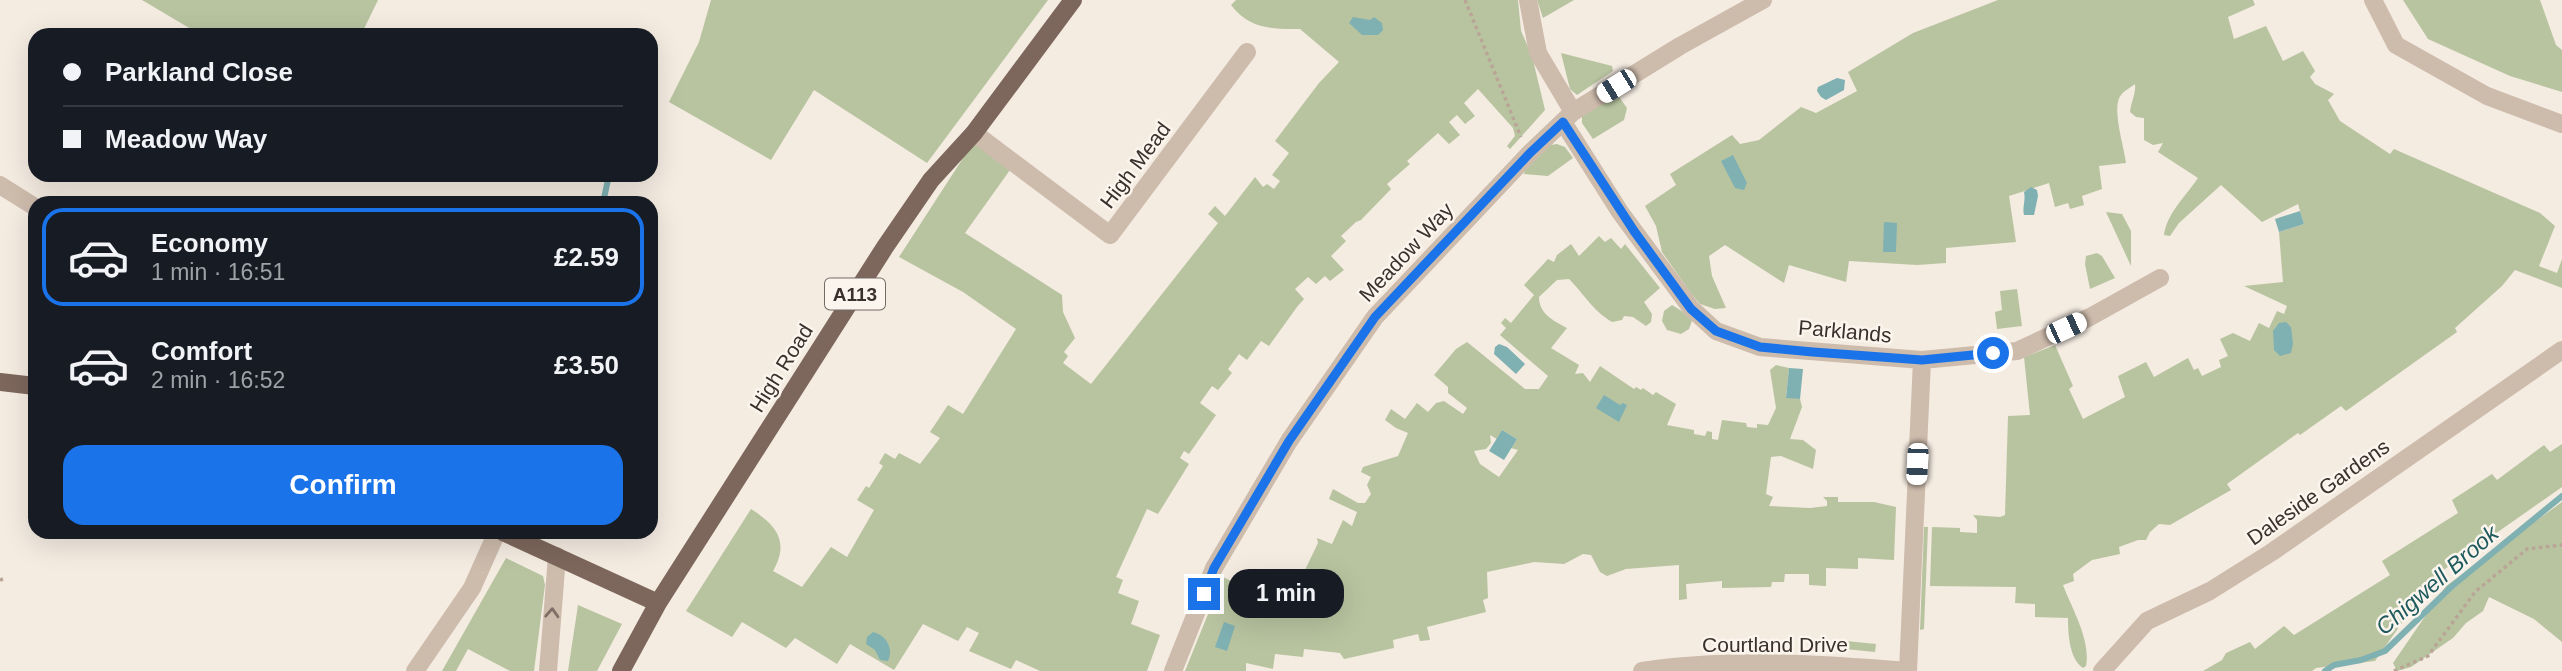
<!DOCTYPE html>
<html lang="en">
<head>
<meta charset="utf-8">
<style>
  body { margin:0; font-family:Arial,sans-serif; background:#242831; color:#f1f3f6; height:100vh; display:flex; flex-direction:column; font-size:26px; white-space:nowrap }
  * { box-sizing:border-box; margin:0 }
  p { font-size:23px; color:#9ea1a6 }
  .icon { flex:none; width:38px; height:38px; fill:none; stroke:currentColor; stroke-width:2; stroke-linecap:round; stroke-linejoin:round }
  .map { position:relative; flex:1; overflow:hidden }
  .details { position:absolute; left:28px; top:196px; width:630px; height:343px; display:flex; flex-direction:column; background:#171b24; border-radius:21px; box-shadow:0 7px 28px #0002 }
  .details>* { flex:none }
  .banner { position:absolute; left:28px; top:28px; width:630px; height:154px; border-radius:21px; box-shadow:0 7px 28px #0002; display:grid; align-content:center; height:154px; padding:0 35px; background:#171b24 }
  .end { position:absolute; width:32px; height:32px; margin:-16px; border:9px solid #1a73e8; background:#fff; box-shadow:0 0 0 4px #fff }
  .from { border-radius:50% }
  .bubble { position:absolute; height:49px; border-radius:21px; background:#171b24; box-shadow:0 7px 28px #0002; font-size:23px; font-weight:600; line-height:49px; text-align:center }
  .car { position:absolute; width:21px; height:42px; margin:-21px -10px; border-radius:9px; box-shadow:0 0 5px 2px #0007; background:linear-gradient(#fff 24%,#345 0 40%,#fff 0 76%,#345 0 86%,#fff 0) }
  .banner b { display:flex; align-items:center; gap:24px; height:66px; font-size:26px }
  .banner b+b { border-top:2px solid #363941 }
  .banner i { width:18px; height:18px; background:#f1f3f6 }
  ul { padding:12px 0 0; list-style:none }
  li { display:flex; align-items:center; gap:21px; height:98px; margin:0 14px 10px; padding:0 21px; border:4px solid transparent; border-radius:21px }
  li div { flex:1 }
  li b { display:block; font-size:26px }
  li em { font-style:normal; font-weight:600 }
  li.active { border-color:#1a73e8 }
  li>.icon { width:63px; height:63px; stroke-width:1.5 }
  .button { display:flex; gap:14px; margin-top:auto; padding:14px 35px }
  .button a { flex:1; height:80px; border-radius:21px; background:#1a73e8; color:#fff; font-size:28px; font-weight:600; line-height:80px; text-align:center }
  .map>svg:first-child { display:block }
</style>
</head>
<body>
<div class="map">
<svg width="2562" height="671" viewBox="0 0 2562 671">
  <rect width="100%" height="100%" fill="#f4ebe1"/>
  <path fill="#b8c4a0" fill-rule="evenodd" d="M142,0H378L361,35H201Z
    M711,0H1048L927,163L814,90L771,160L669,102L699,42Z
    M1236,0H1518L1521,31L1532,56L1545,110L1510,149L1507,146L1515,136L1513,128L1478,89L1464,103L1475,116L1465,124L1457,115L1449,122L1460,135L1449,144L1438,133L1407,161L1410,164L1387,184L1391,189L1361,220L1356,222L1341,236L1346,241L1331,256L1344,270L1330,281L1325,276L1316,284L1308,277L1295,289L1304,299L1297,307L1269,346L1261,341L1247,360L1239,354L1228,369L1232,373L1218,390L1212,386L1200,403L1216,415L1189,454L1184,451L1180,458L1189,464L1158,514L1147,509L1116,577L1123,580L1118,593L1139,601L1131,624L1160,635L1147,671H1040L1016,660L1011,669L969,651L979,633L967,627L958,641L923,624L894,670L850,644L837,664L795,638L786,648L742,622L732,637L686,611L751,509C776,525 790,541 773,571L802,587L831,547L847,557L874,510L857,500L866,486L869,488L883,466L879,463L885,453L895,459L899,453L920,464L940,438L930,432L948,405L963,414L1016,329L963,292L899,257L978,135L1015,163L965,233L1062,295L1063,312L1075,338L1064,352L1068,356L1063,363L1091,384L1218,223L1208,214L1215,206L1225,216L1255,177L1263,187L1267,184L1274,189L1280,181L1272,175L1289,153L1275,141L1319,83L1339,62L1300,29C1272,29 1249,29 1231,5Z
    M1537,0H1574L1543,18Z
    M1998,0H2253L2255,5L2228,17L2234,39L2266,26L2283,61L2303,51L2315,71L2310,77L2315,84L2334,94L2328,100L2340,121L2390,154L2394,149L2540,213L2555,226L2539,266L2557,273L2562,259V288L2515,270L2502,286L2455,328L2457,332L2346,411L2341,406L2300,435L2298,433L2227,484L2231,490L2170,525L2159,524L2150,532L2146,540H2138L2119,547L2120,554L2092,560L2073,574L2074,581L2063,585C2072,609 2091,640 2086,666L2083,668C2069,659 2068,632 2068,618L2035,617V604L2015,603L2016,587L1930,586L1932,527L1960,528V532L1977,533V520L1973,515L2000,517L2005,515L2008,416L2030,415L2024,357L2055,345L2073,386L2069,389L2083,419L2125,397L2118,376L2146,362L2154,377L2188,358L2194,370L2198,368L2202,376L2221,367L2219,360L2228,356L2220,339L2233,333L2250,341L2259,323L2269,328L2277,311L2284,314L2287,306L2244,286L2283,282L2279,232L2304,224L2298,204L2262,222L2221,185L2179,223L2170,236L2164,235C2167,213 2186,196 2198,178L2158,152L2163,143L2153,145L2144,140V118L2136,117L2130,112C2131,102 2136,94 2135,84C2131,87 2124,91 2121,95C2111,107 2124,146 2126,163L2099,166L2102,189L2082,196L2084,205L2070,209L2068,203L2055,207L2049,183L2009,196L2016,242L1946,248V263L1917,265L1849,261L1846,282L1789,265L1784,283L1725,245L1709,256L1712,276L1726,308L1715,309L1700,304L1690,292L1662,252L1656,226L1645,206L1676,185L1670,174L1732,135L1740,144L1759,140L1801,107L1816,113L1857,91L1848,72L1913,33Z
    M2403,0H2540L2556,45L2562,50V92L2510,76L2428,39Z
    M1561,53L1612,66L1613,71L1577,95L1570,89Z
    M1617,94L1627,108L1624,120L1593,139L1582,123V114Z
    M1557,144L1565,147L1573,158L1548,176L1524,174L1525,170L1550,145Z
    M2106,212L2122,214L2131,231V266Z
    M1599,236L1605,242L1611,238L1621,249L1625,244L1660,288L1644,302L1652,314L1651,322L1646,326L1633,317L1624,316L1622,320L1612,322C1592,310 1585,295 1569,279L1557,280L1539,297C1539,314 1554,321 1567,328L1551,348L1579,365L1575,374L1583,373L1590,382L1600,366L1634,389L1636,387L1641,390L1643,388L1653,395L1656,392L1676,404L1667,425L1694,430V434L1705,436L1707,431L1712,432V439L1718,440L1722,420L1746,423L1747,427L1757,428V424L1768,425L1776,408L1770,370L1776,365L1789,368L1786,397L1800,399L1802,407L1790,439L1803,440L1816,450L1813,469L1781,456L1771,457L1766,494L1773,497L1769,506L1810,508L1827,506V501L1823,497H1838V502H1874L1896,507L1894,560L1858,558V569L1826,568V586L1809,585V574H1785L1784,582H1772L1771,587L1722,588V581L1686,584L1687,599L1679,600V565L1626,569L1607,576L1600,572L1591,555L1583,554L1564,564L1534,562L1487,572L1488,598L1483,600L1486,612L1427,627L1430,640L1420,641L1418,634L1393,640L1394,648L1344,659L1340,653L1304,649L1303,657L1275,654L1273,669L1246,663V671H1185L1223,577L1269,599L1279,579L1290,584L1297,569L1304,572L1318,543L1317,538L1332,544L1343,520L1352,526L1357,512L1329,499L1333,489L1358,503H1365L1371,494L1367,485L1371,477L1361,472L1363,467L1398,456L1408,433L1396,428L1385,420L1391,409L1405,419L1417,403L1428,412L1436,403L1444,401L1463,414L1467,408L1448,393V387L1434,375L1456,349L1467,342L1525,389H1539L1548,376L1500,335L1506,328L1501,323L1505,318L1511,323L1534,295L1524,285L1548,259L1554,262L1557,255L1571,244L1579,256ZM1502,430L1517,439L1511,448L1518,450L1499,477L1480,464L1474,451L1486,449L1491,443L1490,435L1497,439Z
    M2097,253L2102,256L2115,278L2090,289L2085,264L2086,256Z
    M2017,289L2022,326L1997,329L1995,312L2002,310L2000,291Z
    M1672,305L1693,318L1689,329L1681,334L1667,330L1662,321L1664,311Z
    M2562,444V487L2435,576L2375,661L2316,668L2312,671H2203L2222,660L2226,653L2250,642L2255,649L2284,626L2294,635L2390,575L2382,561L2458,513L2452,500L2492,474L2497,480L2544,445L2550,452Z
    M2562,502V642L2534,619L2489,597L2483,611L2466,623L2453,638L2411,667L2397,671L2393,663L2446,586Z
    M1924,527H1928L1924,629L1920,630Z
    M506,558L543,576L545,585L534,671H510L468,649L456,671H442Z
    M578,605L622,624L597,671H568Z
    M1836,640L1876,644L1875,652L1835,648Z"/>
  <path fill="#7fb0b2" d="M1353,17L1370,20L1374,17L1382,23L1383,30L1378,35H1362L1349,23Z
    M1837,78L1845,80L1844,90L1826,100L1821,97L1817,91L1818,87Z
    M1733,155L1747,183L1744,190L1735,188L1721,161Z
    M2031,187L2037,190L2038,196L2034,215H2024C2022,207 2026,201 2024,192Z
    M2300,211L2304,224L2279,232L2275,219Z
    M1884,222L1897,223L1896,252H1883Z
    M2286,322L2291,327L2293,344L2291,353L2280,356L2274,350L2273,331L2279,323Z
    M1499,344L1507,347L1525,364L1516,374L1494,354L1495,347Z
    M1789,368L1803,369L1800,399L1786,398Z
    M1604,395L1620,405L1623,403L1627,405L1619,422L1596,408Z
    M1502,430L1517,439L1504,460L1489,451Z
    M1224,622L1235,626L1227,651L1215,647Z
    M873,632C886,635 894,648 888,661L880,660L875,650L866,644L867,637Z"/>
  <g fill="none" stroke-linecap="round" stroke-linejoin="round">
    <path stroke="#7fb0b2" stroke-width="6" d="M603,203L609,175
      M2325,671L2334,665L2361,660L2385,651L2451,587L2562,496"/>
    <path stroke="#b9a596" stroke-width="3.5" stroke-dasharray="3.5 3.5" stroke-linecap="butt" d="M1465,0L1521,137
      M0,580L3,579
      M2394,671L2428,656L2475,592L2527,549L2562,545"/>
    <path stroke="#cdbbac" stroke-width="18" d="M1528,0L1538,53L1573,112
      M2373,0L2396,45L2487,96L2562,124
      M1563,122L1620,212L1691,308L1716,331L1760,347L1922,360L1908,671
      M974,133L1110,235L1247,52
      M0,185L35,207
      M1922,360L2017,351L2090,317L2160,278
      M415,671L472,588L497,532
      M548,671L557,556
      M1173,671L1214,568L1289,441L1375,317L1530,153L1573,112L1680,46L1763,0
      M1642,671C1728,658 1822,664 1908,671
      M2102,671L2147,621L2210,591L2272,552L2562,350"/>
    <path stroke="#7d675c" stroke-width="18" d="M0,382L35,386
      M503,532L658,603
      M621,671L658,603L885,247L931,180L974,133L1073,0"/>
  </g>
  <defs><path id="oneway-chevron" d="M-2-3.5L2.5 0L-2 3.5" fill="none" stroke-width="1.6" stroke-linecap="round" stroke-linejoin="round" transform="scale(1.75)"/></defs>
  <use stroke="#7d6f65" href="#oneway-chevron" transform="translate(552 613) rotate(-87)"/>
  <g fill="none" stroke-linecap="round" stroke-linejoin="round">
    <path stroke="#1a73e8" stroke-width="9" d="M1204,594L1214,568L1289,441L1375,317L1530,153L1563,122L1634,231L1691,309L1716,331L1760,347L1813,352L1922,360L1993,353"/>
  </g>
  <g text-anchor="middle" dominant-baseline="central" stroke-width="5" stroke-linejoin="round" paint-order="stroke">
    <rect fill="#fbf5ee" stroke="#756b66" stroke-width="2" x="825" y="278.5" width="60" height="31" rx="5"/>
    <g font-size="19" font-weight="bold" fill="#3b302b">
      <text x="855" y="294">A113</text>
    </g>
    <g font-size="21" fill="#3b302b" stroke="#fbf5ee">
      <text transform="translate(1135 165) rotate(-53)">High Mead</text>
      <text transform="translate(1406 252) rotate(-47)">Meadow Way</text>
      <text transform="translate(1845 331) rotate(5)">Parklands</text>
      <text transform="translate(781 368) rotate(-58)">High Road</text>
      <text transform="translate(2318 492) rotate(-35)">Daleside Gardens</text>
      <text x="1775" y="644">Courtland Drive</text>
    </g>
    <g font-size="23" font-style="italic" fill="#1f5a5e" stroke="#fbf5ee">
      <text transform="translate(2437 580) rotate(-41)">Chigwell Brook</text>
    </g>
  </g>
</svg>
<i class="end from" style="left:1993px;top:353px"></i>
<i class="end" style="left:1204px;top:594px"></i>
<div class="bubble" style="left:1228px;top:569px;width:116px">1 min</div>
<i class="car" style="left:1616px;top:86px;rotate:238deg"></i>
<i class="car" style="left:2066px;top:328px;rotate:65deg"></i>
<i class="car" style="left:1917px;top:464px;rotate:183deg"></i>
<div class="banner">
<b><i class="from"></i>Parkland Close</b>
<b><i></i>Meadow Way</b>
</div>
<section class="details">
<ul>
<li class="active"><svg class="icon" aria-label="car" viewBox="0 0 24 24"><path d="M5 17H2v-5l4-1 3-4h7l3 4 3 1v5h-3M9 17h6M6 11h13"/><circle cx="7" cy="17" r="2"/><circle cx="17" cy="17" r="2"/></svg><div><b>Economy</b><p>1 min · 16:51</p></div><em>£2.59</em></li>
<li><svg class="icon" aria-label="car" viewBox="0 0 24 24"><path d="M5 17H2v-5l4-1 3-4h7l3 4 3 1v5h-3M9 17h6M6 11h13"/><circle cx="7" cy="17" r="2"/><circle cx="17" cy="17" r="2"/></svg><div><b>Comfort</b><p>2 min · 16:52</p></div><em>£3.50</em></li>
</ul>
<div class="button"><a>Confirm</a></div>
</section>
</div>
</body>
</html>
